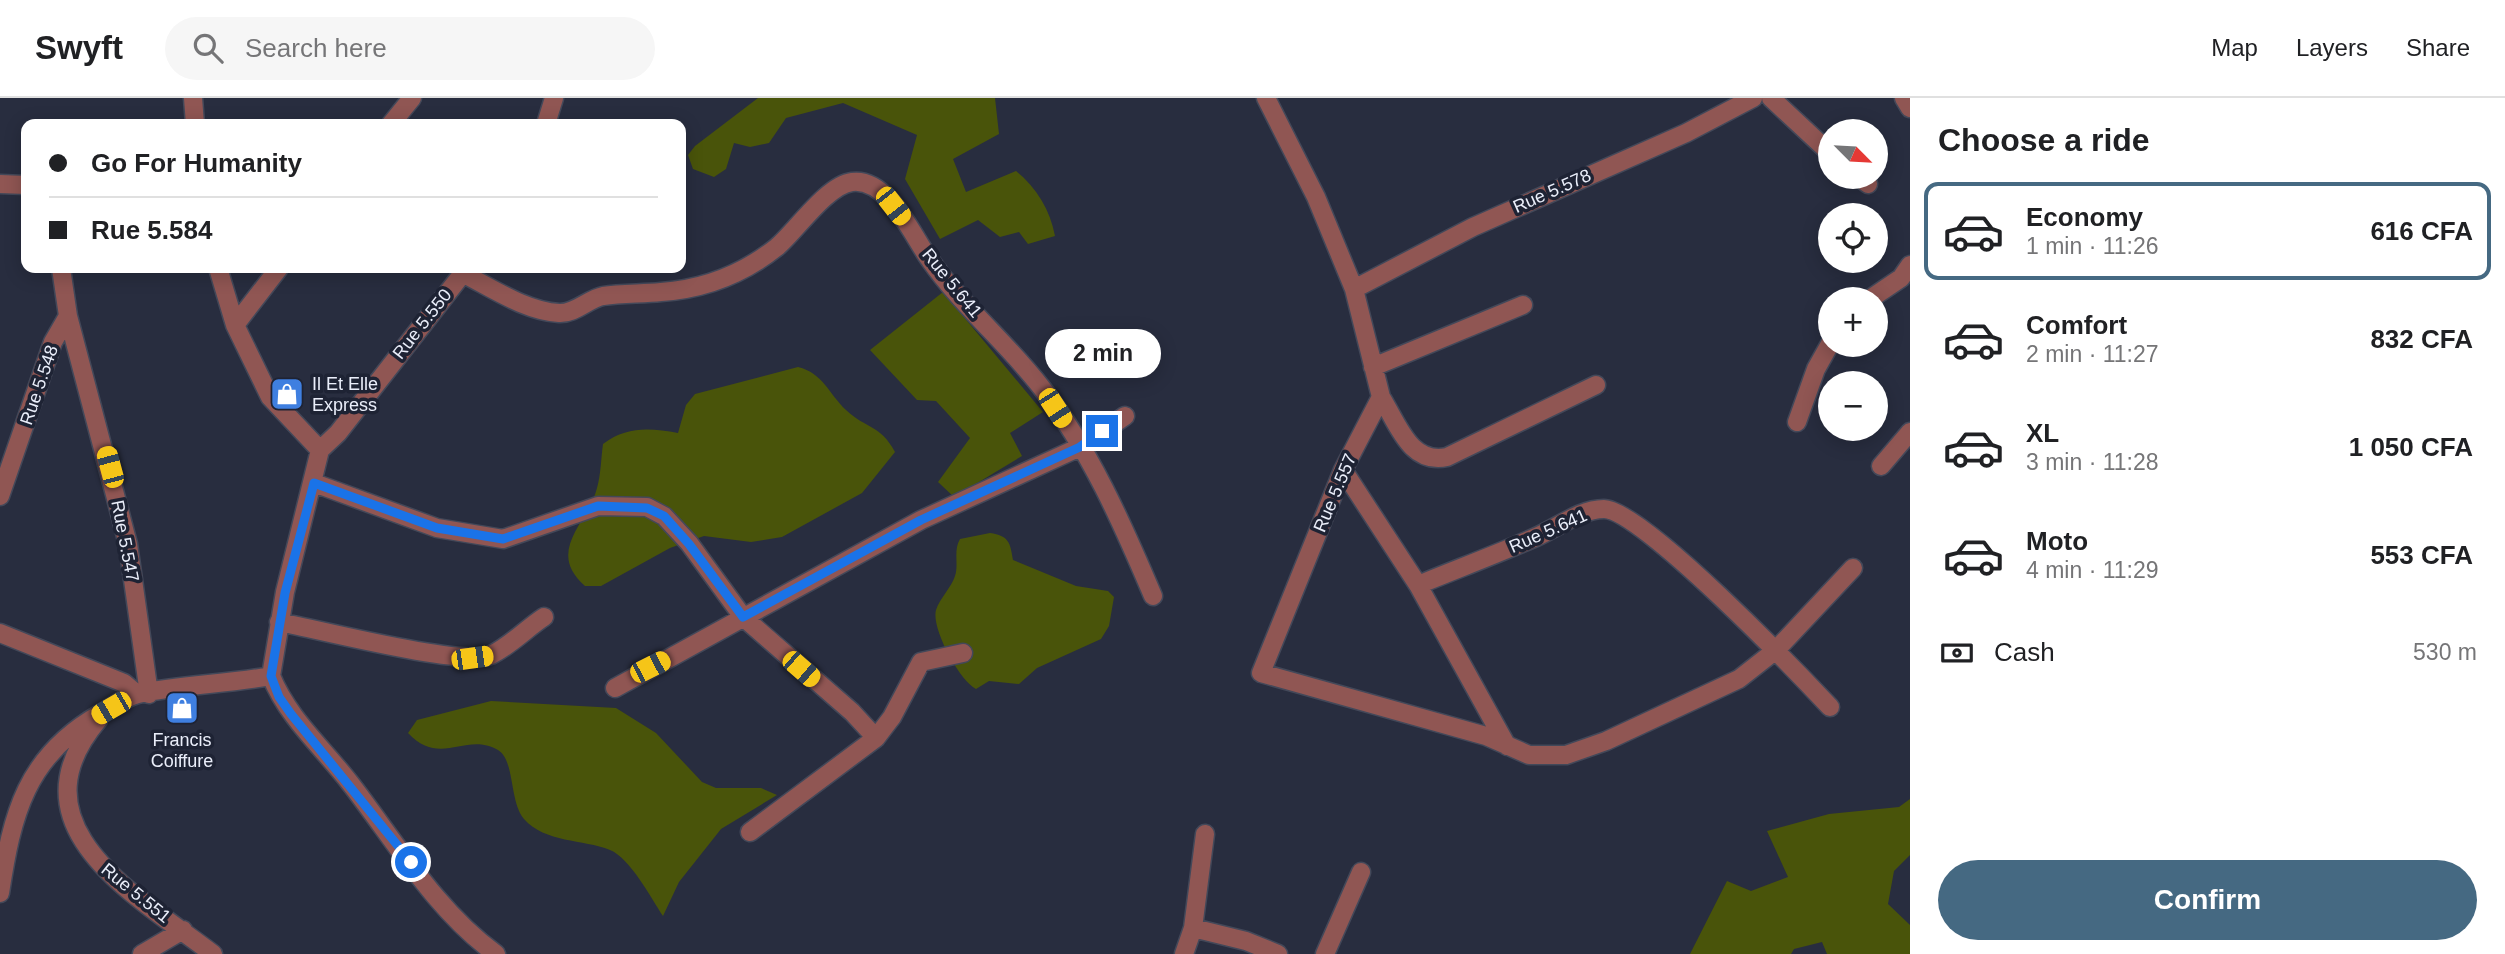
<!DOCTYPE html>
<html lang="en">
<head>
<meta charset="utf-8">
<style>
  body { margin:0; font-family:Helvetica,sans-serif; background:#f6f6f6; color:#202124; height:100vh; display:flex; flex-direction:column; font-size:26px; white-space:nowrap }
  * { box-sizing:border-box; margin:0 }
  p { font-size:23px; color:#757577 }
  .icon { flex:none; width:38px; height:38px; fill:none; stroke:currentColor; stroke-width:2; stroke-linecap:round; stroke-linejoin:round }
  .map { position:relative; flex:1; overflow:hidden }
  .drawer { display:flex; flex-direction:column; background:#fff; width:595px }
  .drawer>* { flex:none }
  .guide { position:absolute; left:21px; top:21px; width:665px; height:154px; border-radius:14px; box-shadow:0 4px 18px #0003; display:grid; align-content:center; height:154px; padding:0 28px; background:#fff }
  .needle { width:46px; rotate:114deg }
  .buttons { position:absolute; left:1818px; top:21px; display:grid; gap:14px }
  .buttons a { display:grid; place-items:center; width:70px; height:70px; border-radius:50%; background:#fff; box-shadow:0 4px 18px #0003; font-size:35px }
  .end { position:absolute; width:32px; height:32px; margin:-16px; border:9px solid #1a73e8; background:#fff; box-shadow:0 0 0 4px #fff }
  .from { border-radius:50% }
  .bubble { position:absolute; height:49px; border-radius:24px; background:#fff; box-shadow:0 4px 18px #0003; font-size:23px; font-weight:700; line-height:49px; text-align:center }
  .car { position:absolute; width:21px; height:42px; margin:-21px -10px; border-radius:9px; box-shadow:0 0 5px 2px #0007; background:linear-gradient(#f5c518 24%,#345 0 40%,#f5c518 0 76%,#345 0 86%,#f5c518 0) }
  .guide b { display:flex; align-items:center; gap:24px; height:66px; font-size:26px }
  .guide b+b { border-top:2px solid #e0e0e0 }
  .guide i { width:18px; height:18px; background:#202124 }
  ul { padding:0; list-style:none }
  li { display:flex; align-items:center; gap:21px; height:98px; margin:0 14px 10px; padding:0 14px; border:4px solid transparent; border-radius:14px }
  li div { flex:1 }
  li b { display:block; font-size:26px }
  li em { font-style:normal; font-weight:700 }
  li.selected { border-color:#456982 }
  li>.icon { width:63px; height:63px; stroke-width:1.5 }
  h2 { padding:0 28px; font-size:32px; line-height:84px }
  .pay { display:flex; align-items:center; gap:18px; height:77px; padding:0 28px; font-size:26px }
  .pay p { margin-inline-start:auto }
  .button { display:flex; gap:14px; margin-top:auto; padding:14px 28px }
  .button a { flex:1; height:80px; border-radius:42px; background:#456982; color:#fff; font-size:28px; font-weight:700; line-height:80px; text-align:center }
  header { display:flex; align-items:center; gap:42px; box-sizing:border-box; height:98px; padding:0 35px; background:#fff; border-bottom:2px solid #e0e0e0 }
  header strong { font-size:33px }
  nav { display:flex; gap:38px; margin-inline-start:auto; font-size:24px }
  .search { width:490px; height:63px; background:#f6f6f6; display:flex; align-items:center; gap:18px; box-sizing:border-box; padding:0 24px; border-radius:38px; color:#757577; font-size:26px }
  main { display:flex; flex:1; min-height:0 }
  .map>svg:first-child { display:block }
</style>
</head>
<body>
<header>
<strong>Swyft</strong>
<div class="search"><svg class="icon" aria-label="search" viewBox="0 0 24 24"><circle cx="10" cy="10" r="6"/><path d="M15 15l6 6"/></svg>Search here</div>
<nav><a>Map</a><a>Layers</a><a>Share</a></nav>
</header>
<main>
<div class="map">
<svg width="1910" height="856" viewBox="0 0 1910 856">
  <rect width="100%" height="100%" fill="#282d3f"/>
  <path fill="#49540a" d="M758,0H995L999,36L953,61L966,94L1016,73C1037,90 1050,112 1055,138L1028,146L1019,134L1000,139L978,122L940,141L905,81L917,37L843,5L786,20L769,45L750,49L734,45L726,71L714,79L693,71L688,57L695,48Z
    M943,194L1043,314L1010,335L1022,358L954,399L938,384L970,340L936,303L917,302L870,252Z
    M798,269C823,275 829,296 846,312C866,331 880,326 895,354L862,395L782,439L751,444L704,438L670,450L601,488H585C545,453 588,425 597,390C601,376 601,360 603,346C627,328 650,330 678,335L686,307L695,296Z
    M990,435C1009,438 1010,444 1013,462L1076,488L1108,493L1114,499L1109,528L1101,541L1037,570L1019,586L989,583L976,591C959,582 931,530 936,512C940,500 951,490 955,478C959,466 953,453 960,441Z
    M491,603L616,610L656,635L702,684L716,690H761L777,697L721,731L679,784L663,818C651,800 630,760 610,752C583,741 545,745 524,721C509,703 515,662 498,652C465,633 441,670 408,635L417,622Z
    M1910,701V757L1894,773L1888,806L1910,827V856H1827L1822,844L1794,851L1791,856H1690L1727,783L1751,793L1788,779L1767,733L1829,716L1899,709Z"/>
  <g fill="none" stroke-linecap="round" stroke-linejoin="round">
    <defs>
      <path id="minor" d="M193,0L195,26
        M1266,0L1316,99L1354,191L1381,299L1343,372L1261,575L1486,638L1529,657H1566L1606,643L1739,581L1776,552L1853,470
        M1771,0L1830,55
        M1904,0L1910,10
        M391,26L412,0
        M546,26L554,0
        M1859,79L1868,86
        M0,86L26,87
        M61,170L68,218L128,446L149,596
        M218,170L235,227L270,299L320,352
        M462,175C492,190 525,213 559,215C575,216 588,201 603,198C622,195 642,196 661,194C704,191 743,176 777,149C796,133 827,87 852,84C888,79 913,139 930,162C962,208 1007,245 1041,289C1090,352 1122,425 1153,498
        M1354,191L1473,129L1686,35L1753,0
        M1870,201L1901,180L1910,167
        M235,227L279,170
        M1373,269L1523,207
        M1381,299C1398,326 1410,367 1447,359L1596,287
        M1797,324L1816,271L1830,246
        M1881,368L1910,334
        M1343,372L1418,487C1457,471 1497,456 1536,439C1557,430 1580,411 1604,411C1641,411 1798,575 1830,609
        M314,385L437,430L503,441L598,408L647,409L664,418L689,445L743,519L852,614L876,640L892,619L921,564L963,555
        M0,398L53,244L68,218
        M1418,487L1507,648
        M279,524C316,531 464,569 491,557C510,548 527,530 544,519
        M0,535L124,585L137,596
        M271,578C288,620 323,650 350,685C395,743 436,813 496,856
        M615,590L921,422L1080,349L1125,318
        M98,622C8,729 139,799 213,856
        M750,734L876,640
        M0,795C12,716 26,658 100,616C111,610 125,599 138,596C178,587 228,586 271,578L285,494L320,352L338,335L467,170
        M1193,830L1205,736
        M142,856L183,832
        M1184,856L1193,830L1246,843L1278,856
        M1325,856L1361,774"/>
    </defs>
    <use href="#minor" stroke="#434859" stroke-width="21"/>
    <use href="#minor" stroke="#905653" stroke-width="18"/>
  </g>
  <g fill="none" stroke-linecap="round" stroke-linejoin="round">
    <path stroke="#1a73e8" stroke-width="9" d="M411,764L291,616L279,599L271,578L285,495L314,385L437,430L503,441L598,408L647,410L664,418L689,446L743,519L921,422L1080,349L1102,333"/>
  </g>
  <defs>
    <symbol id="shop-square" viewBox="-11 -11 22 22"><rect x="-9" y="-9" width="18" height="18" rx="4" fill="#3f7fe0" stroke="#1e2334"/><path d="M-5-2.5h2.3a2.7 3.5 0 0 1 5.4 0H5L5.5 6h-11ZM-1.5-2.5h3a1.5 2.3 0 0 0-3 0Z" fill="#fff"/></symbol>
  </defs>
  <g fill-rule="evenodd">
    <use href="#shop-square" x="268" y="277" width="38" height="38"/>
    <use href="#shop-square" x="163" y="591" width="38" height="38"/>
  </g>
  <g text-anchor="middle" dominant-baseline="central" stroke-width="7" stroke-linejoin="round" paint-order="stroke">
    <g font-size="18" fill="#eaeefa" stroke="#1e2334">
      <text transform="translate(1552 93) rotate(-24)">Rue 5.578</text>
      <text transform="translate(952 185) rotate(51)">Rue 5.641</text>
      <text transform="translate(422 226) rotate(-52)">Rue 5.550</text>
      <text transform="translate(39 287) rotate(-71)">Rue 5.548</text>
      <text transform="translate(1335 395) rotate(-67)">Rue 5.557</text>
      <text transform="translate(1548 433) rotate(-24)">Rue 5.641</text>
      <text transform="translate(125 443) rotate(79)">Rue 5.547</text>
      <text transform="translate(136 795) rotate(39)">Rue 5.551</text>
    </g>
    <g font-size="18" fill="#eaeefa" stroke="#1e2334" text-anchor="start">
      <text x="312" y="286">Il Et Elle<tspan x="312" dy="21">Express</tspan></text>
      <text x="182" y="642" text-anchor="middle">Francis<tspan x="182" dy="21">Coiffure</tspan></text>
    </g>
  </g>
</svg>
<div class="buttons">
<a><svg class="needle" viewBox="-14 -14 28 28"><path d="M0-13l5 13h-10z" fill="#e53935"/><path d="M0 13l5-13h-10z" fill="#757577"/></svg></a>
<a><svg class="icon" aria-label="locate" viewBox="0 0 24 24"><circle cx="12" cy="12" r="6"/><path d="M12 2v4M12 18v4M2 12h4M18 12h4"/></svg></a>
<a>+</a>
<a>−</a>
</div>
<i class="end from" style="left:411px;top:764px"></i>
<i class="end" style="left:1102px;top:333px"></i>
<div class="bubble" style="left:1045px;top:231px;width:116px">2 min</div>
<i class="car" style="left:893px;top:108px;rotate:142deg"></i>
<i class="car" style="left:1055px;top:310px;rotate:147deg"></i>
<i class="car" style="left:110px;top:369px;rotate:345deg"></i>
<i class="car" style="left:472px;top:560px;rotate:82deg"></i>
<i class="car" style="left:650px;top:569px;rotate:63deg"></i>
<i class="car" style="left:801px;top:571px;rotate:131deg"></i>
<i class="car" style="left:111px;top:610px;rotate:240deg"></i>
<div class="guide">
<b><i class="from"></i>Go For Humanity</b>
<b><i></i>Rue 5.584</b>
</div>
</div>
<section class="drawer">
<h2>Choose a ride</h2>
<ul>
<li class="selected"><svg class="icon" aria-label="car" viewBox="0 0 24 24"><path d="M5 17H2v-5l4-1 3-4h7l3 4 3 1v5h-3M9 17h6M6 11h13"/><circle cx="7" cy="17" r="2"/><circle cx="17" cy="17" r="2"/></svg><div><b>Economy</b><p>1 min · 11:26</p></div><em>616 CFA</em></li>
<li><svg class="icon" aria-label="car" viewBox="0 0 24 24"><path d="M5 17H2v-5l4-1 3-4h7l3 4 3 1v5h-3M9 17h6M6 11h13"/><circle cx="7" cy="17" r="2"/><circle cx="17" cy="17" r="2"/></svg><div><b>Comfort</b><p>2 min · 11:27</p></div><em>832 CFA</em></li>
<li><svg class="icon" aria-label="car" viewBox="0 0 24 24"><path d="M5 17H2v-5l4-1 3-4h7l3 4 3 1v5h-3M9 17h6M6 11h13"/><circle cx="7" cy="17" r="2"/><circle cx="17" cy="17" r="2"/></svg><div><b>XL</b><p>3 min · 11:28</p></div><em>1 050 CFA</em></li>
<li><svg class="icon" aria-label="car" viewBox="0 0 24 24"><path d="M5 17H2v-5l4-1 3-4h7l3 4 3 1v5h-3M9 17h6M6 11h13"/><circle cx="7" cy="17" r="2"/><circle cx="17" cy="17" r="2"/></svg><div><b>Moto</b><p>4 min · 11:29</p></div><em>553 CFA</em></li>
</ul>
<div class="pay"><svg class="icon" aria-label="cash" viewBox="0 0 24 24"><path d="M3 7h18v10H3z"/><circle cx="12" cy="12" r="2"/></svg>Cash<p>530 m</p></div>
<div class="button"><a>Confirm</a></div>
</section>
</main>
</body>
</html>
